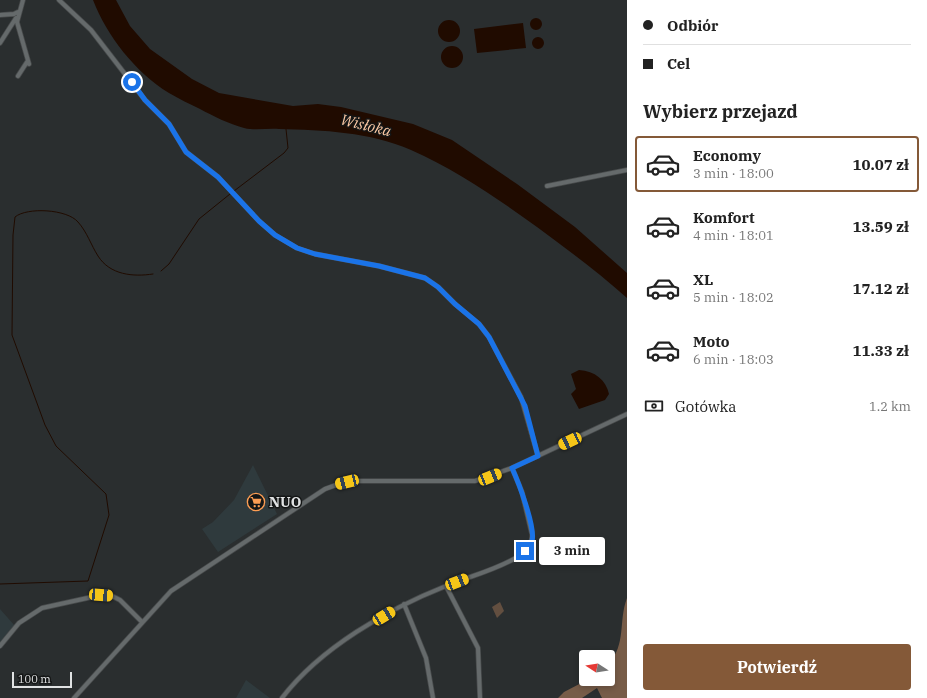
<!DOCTYPE html>
<html lang="pl">
<head>
<meta charset="utf-8">
<style>
  body { margin:0; font-family:"IBM Plex Serif",serif; background:#f6f6f6; color:#222; height:100vh; display:flex; flex-direction:column; font-size:15px; white-space:nowrap }
  * { box-sizing:border-box; margin:0 }
  p { font-size:13px; color:#767676 }
  .icon { flex:none; width:22px; height:22px; fill:none; stroke:currentColor; stroke-width:2; stroke-linecap:round; stroke-linejoin:round }
  .map { position:relative; flex:1; overflow:hidden }
  .panel { display:flex; flex-direction:column; background:#fff; width:300px }
  .panel>* { flex:none }
  .top-card { display:grid; align-content:center; height:88px; padding:0 16px; background:#fff }
  .needle { width:26px; rotate:282deg }
  .controls { position:absolute; left:579px; top:650px; display:grid; gap:8px }
  .controls a { display:grid; place-items:center; width:36px; height:36px; border-radius:4px; background:#fff; box-shadow:0 2px 6px #0003; font-size:20px }
  .scale { position:absolute; left:12px; bottom:10px; width:60px; box-sizing:border-box; padding-left:4px; border:2px solid #e0e2e3; border-top:0; font-size:11px; line-height:14px; white-space:nowrap; color:#e0e2e3; -webkit-text-stroke:3px #141616; paint-order:stroke }
  .end { position:absolute; width:18px; height:18px; margin:-9px; border:5px solid #1a73e8; background:#fff; box-shadow:0 0 0 2px #fff }
  .from { border-radius:50% }
  .bubble { position:absolute; height:28px; border-radius:4px; background:#fff; box-shadow:0 2px 6px #0003; font-size:13px; font-weight:800; line-height:28px; text-align:center }
  .car { position:absolute; width:12px; height:24px; margin:-12px -6px; border-radius:5px; box-shadow:0 0 3px 1px #0007; background:linear-gradient(#f5c518 24%,#345 0 40%,#f5c518 0 76%,#345 0 86%,#f5c518 0) }
  .top-card b { display:flex; align-items:center; gap:14px; height:38px; font-size:15px }
  .top-card b+b { border-top:1px solid #e0e0e0 }
  .top-card i { width:10px; height:10px; background:#222 }
  ul { padding:0; list-style:none }
  li { display:flex; align-items:center; gap:12px; height:56px; margin:0 8px 6px; padding:0 8px; border:2px solid transparent; border-radius:4px }
  li div { flex:1 }
  li b { display:block; font-size:15px }
  li em { font-style:normal; font-weight:800 }
  li.selected { border-color:#845938 }
  li>.icon { width:36px; height:36px; stroke-width:1.5 }
  h2 { padding:0 16px; font-size:18px; line-height:48px }
  .pay { display:flex; align-items:center; gap:10px; height:44px; padding:0 16px; font-size:15px }
  .pay p { margin-inline-start:auto }
  .cta { display:flex; gap:8px; margin-top:auto; padding:8px 16px }
  .cta a { flex:1; height:46px; border-radius:4px; background:#845938; color:#fff; font-size:16px; font-weight:800; line-height:46px; text-align:center }
  main { display:flex; flex:1; min-height:0 }
  .map>svg:first-child { display:block }
</style>
</head>
<body>
<main>
<div class="map">
<svg width="627" height="698" viewBox="0 0 627 698">
  <rect width="100%" height="100%" fill="#2a2e2f"/>
  <path fill="#2f3a3d" d="M253,465L277,514L218,552L202,529L213,522L234,500Z
    M0,609L15,626L0,643Z
    M246,680L270,698H236Z"/>
  <path fill="#634f40" d="M500,602L504,611L497,618L492,607Z"/>
  <path fill="#775c48" d="M627,598V698H602L597,688L582,698H558L564,692L589,679H608V665C627,643 618,622 627,598Z"/>
  <path fill="#200b00" d="M93,0H116L130,26L150,49L192,79L219,93L293,106L318,104L341,107L413,124L452,140L517,184L575,227L627,273V298C598,272 568,250 537,227C497,198 456,170 411,150C370,132 323,130 279,129C267,128 256,131 244,128C229,124 213,116 200,109C190,104 179,99 169,93C135,72 107,36 93,0Z
    M530 24a6 6 0 1 1 12 0a6 6 0 1 1-12 0Z
    M438 31a11 11 0 1 1 22 0a11 11 0 1 1-22 0Z
    M523,23L526,48L477,53L474,29Z
    M532 43a6 6 0 1 1 12 0a6 6 0 1 1-12 0Z
    M441 57a11 11 0 1 1 22 0a11 11 0 1 1-22 0Z
    M579,370C595,371 606,380 609,394L605,400L579,409L571,394L576,389L571,374Z"/>
  <g fill="none" stroke-linecap="round" stroke-linejoin="round">
    <path stroke="#200b00" stroke-width="1" d="M234,191L284,153L288,148L286,129
      M161,271L169,264L199,219L230,194
      M0,584L88,581L109,515L106,494L56,446L45,425L12,335L13,235L15,217C27,207 67,209 78,222C87,232 91,245 98,256C110,275 133,277 153,274"/>
    <defs>
      <path id="minor" d="M23,0L17,22L29,64
        M59,0L91,30L145,100L169,124L186,152L218,177L259,221L275,235L297,248L315,254L379,266L425,278L438,287L455,304L479,324L489,337L521,397L538,456
        M0,15L14,14L18,12
        M0,43L16,18
        M18,76L27,62
        M547,186L627,170
        M446,586L478,648L480,698
        M404,604L426,658L433,698
        M0,646L19,623L42,608L101,595L112,596L120,600L142,622
        M74,698L171,591L325,489L336,485L358,481H475L512,468L627,414
        M282,698C320,648 388,609 446,586C470,576 497,570 519,556C527,551 533,544 532,534L522,492L512,468"/>
    </defs>
    <use href="#minor" stroke="#484b4c" stroke-width="5.5"/>
    <use href="#minor" stroke="#656a6b" stroke-width="4"/>
  </g>
  <g fill="none" stroke-linecap="round" stroke-linejoin="round">
    <path stroke="#1a73e8" stroke-width="5" d="M132,82L145,100L169,124L186,152L218,177L259,221L275,235L297,248L315,254L379,266L425,278L438,287L455,304L479,324L489,337L525,406L538,456L512,468C518,481 536,528 532,541C531,545 528,548 525,551"/>
  </g>
  <defs>
    <symbol id="supermarket-ring" viewBox="-11 -11 22 22"><circle r="9.5" fill="#141616" stroke="#fc9d53" stroke-width="1.5"/><path d="M-6-5.5h2.5l.6 2H6L4.5 2H-2.5L-4.4-4H-6ZM-1.5 3.2a1.3 1.3 0 1 0 .1 0ZM3 3.2a1.3 1.3 0 1 0 .1 0Z" fill="#fc9d53"/></symbol>
  </defs>
  <g fill-rule="evenodd">
    <use href="#supermarket-ring" x="246" y="492" width="20" height="20"/>
  </g>
  <g text-anchor="middle" dominant-baseline="central" stroke-width="3" stroke-linejoin="round" paint-order="stroke">
    <g font-size="14" font-weight="bold" fill="#e0e2e3" stroke="#141616" text-anchor="start">
      <text x="269" y="502">NUO</text>
    </g>
    <g font-size="15" font-style="italic" fill="#fdc9a5" stroke="#141616">
      <text transform="translate(366 125) rotate(14)">Wisłoka</text>
    </g>
  </g>
</svg>
<div class="controls">
<a><svg class="needle" viewBox="-14 -14 28 28"><path d="M0-13l5 13h-10z" fill="#e53935"/><path d="M0 13l5-13h-10z" fill="#767676"/></svg></a>
</div>
<div class="scale">100 m</div>
<i class="end from" style="left:132px;top:82px"></i>
<i class="end" style="left:525px;top:551px"></i>
<div class="bubble" style="left:539px;top:537px;width:66px">3 min</div>
<i class="car" style="left:570px;top:441px;rotate:245deg"></i>
<i class="car" style="left:490px;top:477px;rotate:68deg"></i>
<i class="car" style="left:347px;top:482px;rotate:256deg"></i>
<i class="car" style="left:457px;top:582px;rotate:69deg"></i>
<i class="car" style="left:101px;top:595px;rotate:94deg"></i>
<i class="car" style="left:384px;top:616px;rotate:59deg"></i>
</div>
<section class="panel">
<div class="top-card">
<b><i class="from"></i>Odbiór</b>
<b><i></i>Cel</b>
</div>
<h2>Wybierz przejazd</h2>
<ul>
<li class="selected"><svg class="icon" aria-label="car" viewBox="0 0 24 24"><path d="M5 17H2v-5l4-1 3-4h7l3 4 3 1v5h-3M9 17h6M6 11h13"/><circle cx="7" cy="17" r="2"/><circle cx="17" cy="17" r="2"/></svg><div><b>Economy</b><p>3 min · 18:00</p></div><em>10.07 zł</em></li>
<li><svg class="icon" aria-label="car" viewBox="0 0 24 24"><path d="M5 17H2v-5l4-1 3-4h7l3 4 3 1v5h-3M9 17h6M6 11h13"/><circle cx="7" cy="17" r="2"/><circle cx="17" cy="17" r="2"/></svg><div><b>Komfort</b><p>4 min · 18:01</p></div><em>13.59 zł</em></li>
<li><svg class="icon" aria-label="car" viewBox="0 0 24 24"><path d="M5 17H2v-5l4-1 3-4h7l3 4 3 1v5h-3M9 17h6M6 11h13"/><circle cx="7" cy="17" r="2"/><circle cx="17" cy="17" r="2"/></svg><div><b>XL</b><p>5 min · 18:02</p></div><em>17.12 zł</em></li>
<li><svg class="icon" aria-label="car" viewBox="0 0 24 24"><path d="M5 17H2v-5l4-1 3-4h7l3 4 3 1v5h-3M9 17h6M6 11h13"/><circle cx="7" cy="17" r="2"/><circle cx="17" cy="17" r="2"/></svg><div><b>Moto</b><p>6 min · 18:03</p></div><em>11.33 zł</em></li>
</ul>
<div class="pay"><svg class="icon" aria-label="cash" viewBox="0 0 24 24"><path d="M3 7h18v10H3z"/><circle cx="12" cy="12" r="2"/></svg>Gotówka<p>1.2 km</p></div>
<div class="cta"><a>Potwierdź</a></div>
</section>
</main>
</body>
</html>
